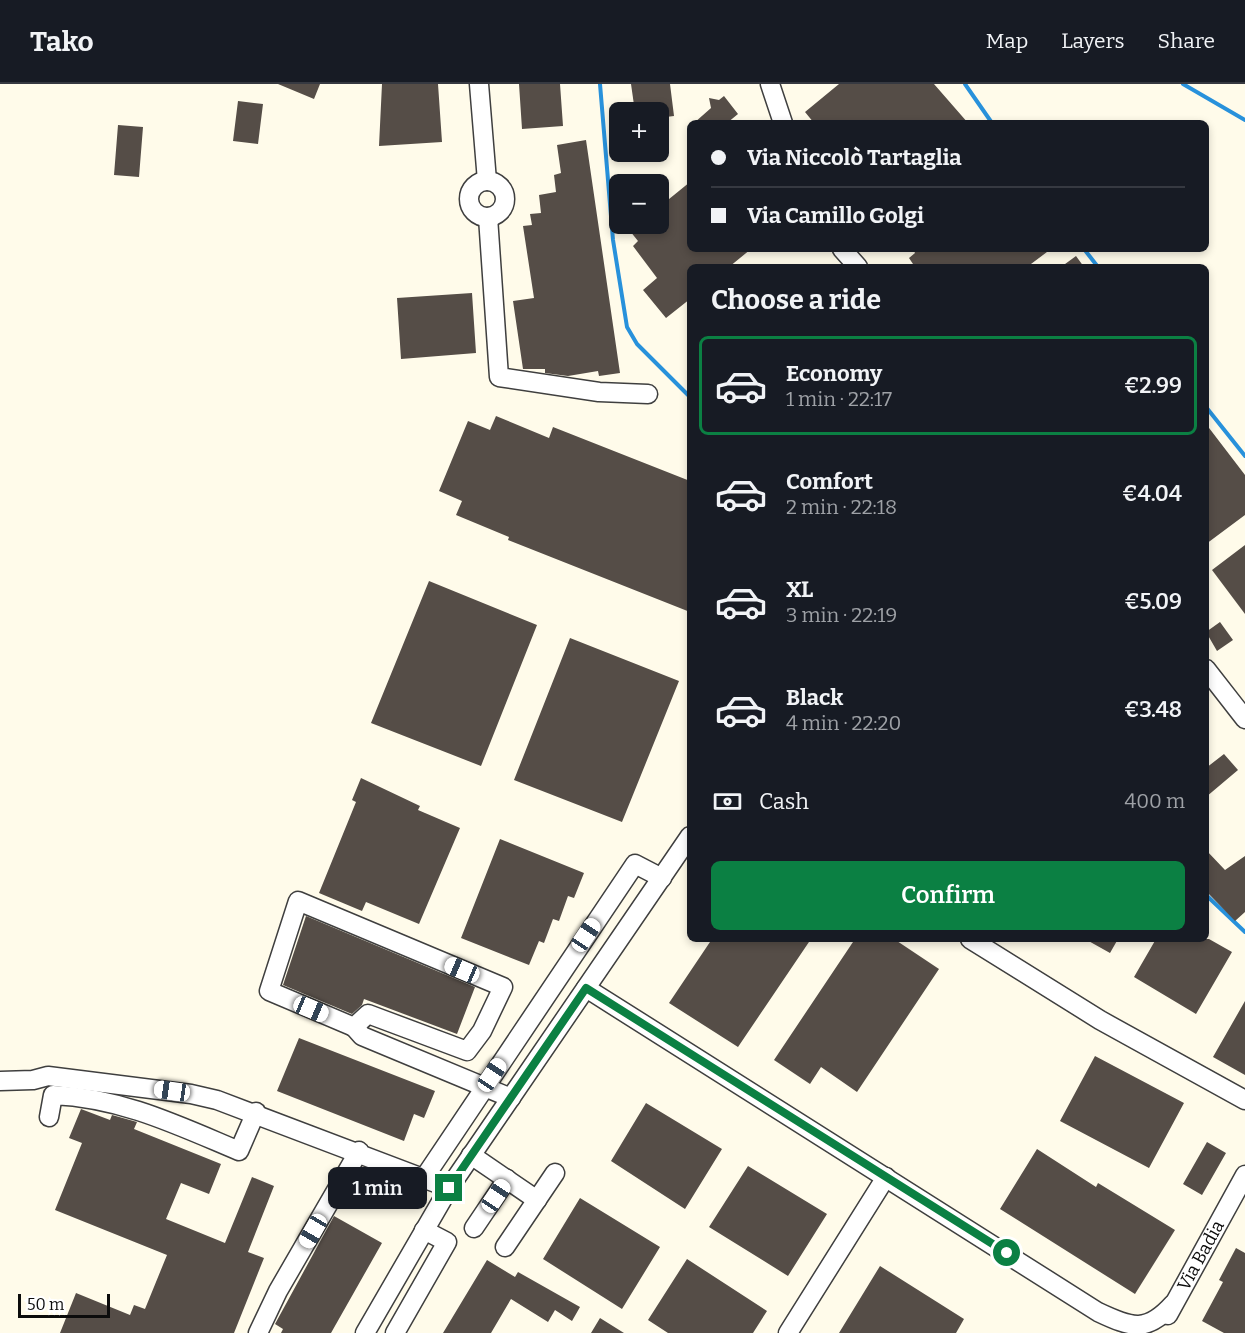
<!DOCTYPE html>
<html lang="en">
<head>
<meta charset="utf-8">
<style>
  body { margin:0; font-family:Bitter,serif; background:#242831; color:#f1f3f6; height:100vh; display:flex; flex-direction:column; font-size:22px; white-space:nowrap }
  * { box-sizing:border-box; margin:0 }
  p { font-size:20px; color:#9ea1a6 }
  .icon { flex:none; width:33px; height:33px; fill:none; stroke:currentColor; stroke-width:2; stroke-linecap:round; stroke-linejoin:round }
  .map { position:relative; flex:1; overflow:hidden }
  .panel { position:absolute; left:687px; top:180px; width:522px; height:678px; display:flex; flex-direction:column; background:#171b24; border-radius:9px; box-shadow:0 3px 9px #0003 }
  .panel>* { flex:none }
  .top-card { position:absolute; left:687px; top:36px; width:522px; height:132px; border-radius:9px; box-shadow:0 3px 9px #0003; display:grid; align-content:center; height:132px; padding:0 24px; background:#171b24 }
  .fabs { position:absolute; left:609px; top:18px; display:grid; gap:12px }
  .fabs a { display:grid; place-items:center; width:60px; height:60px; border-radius:9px; background:#171b24; box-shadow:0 3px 9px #0003; font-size:30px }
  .scale { position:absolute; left:18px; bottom:15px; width:92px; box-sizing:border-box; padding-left:6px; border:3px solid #0c0c0c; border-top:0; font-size:16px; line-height:21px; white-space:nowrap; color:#0c0c0c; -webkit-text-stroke:4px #fff; paint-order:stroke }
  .end { position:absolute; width:27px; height:27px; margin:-14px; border:8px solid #0b8043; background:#fff; box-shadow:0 0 0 3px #fff }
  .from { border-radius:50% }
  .bubble { position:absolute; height:42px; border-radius:9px; background:#171b24; box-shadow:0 3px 9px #0003; font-size:20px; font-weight:600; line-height:42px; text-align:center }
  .car { position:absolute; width:18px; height:36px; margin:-18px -9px; border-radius:8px; box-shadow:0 0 4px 2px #0007; background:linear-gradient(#fff 24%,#345 0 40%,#fff 0 76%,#345 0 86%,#fff 0) }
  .top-card b { display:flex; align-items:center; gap:21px; height:57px; font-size:22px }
  .top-card b+b { border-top:2px solid #363941 }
  .top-card i { width:15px; height:15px; background:#f1f3f6 }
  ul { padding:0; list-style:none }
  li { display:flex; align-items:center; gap:18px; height:99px; margin:0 12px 9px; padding:0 12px; border:3px solid transparent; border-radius:9px }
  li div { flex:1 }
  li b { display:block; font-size:22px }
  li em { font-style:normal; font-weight:600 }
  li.current { border-color:#0b8043 }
  li>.icon { width:54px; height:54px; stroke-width:1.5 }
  h2 { padding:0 24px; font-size:27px; line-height:72px }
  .pay { display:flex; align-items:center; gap:15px; height:66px; padding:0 24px; font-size:22px }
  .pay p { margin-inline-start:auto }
  .primary-button { display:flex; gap:12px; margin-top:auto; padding:12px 24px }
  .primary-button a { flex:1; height:69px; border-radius:9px; background:#0b8043; color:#fff; font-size:24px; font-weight:600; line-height:69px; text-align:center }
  header { display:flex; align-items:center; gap:36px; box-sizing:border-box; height:84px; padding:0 30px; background:#171b24; border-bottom:2px solid #363941 }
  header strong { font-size:28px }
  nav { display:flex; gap:33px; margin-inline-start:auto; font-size:21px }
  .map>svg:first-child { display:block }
</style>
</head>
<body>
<header>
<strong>Tako</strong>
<nav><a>Map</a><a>Layers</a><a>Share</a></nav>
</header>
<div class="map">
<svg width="1245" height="1249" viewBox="0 0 1245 1249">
  <rect width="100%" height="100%" fill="#fffbea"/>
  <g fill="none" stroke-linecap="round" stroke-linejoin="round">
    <path stroke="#2891db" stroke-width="4" d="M600,0L613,156L627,243L637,260L690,313
      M965,0L992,39
      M1183,0L1245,36
      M1084,165L1098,183
      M1206,323L1245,372
      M1206,811L1245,848"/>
  </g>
  <path fill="#554d47" d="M278,0H320L314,15Z
    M382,0H438L442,58L379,62Z
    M519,0H560L563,42L522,45Z
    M631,0H670L674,32L658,34V28H635Z
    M839,0H934L968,39H814L805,28Z
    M724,12L738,30L727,39H694L711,24L709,14L719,16Z
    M238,17L263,20L258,60L233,57Z
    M118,41L143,43L139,93L114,91Z
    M586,56L620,289L599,292L598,287L568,292L545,289V285H523L513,217L534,214L523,142L532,141L530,130L541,129L539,111L556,108L554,91L561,89L557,61Z
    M690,98V165H751L729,183H690V215L666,234L643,206L657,194L633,162L638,157L630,147L639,140H658V124Z
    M913,165H1051L1027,183H915L909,174L915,169Z
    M1076,172L1084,183H1061Z
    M472,209L476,269L401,275L397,214Z
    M496,332L549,354L553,343L690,397V528L508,456L509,453L456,431L462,417L439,407L468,337L490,346Z
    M1206,340L1245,391V431L1206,460Z
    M1245,461V530L1212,486Z
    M429,497L537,541L481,682L371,639Z
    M1220,538L1233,556L1217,567L1206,548Z
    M570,554L679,597L622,738L514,696Z
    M1224,670L1238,686L1206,713V684Z
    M361,694L420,722L418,726L460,744L419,840L366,818L362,827L319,809L356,718L352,716Z
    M500,755L584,789L574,814L568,812L559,837L553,835L544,859L539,857L529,881L461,854Z
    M1206,766L1225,786L1245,772V828L1235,837L1206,807Z
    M306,832L475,903L457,950L364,915L362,921L352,930L283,901Z
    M712,855H811L738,963L669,919Z
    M855,855H894L939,885L857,1008L821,983L810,1000L774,976Z
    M1085,855H1118L1110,869Z
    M1156,855H1209L1232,868L1196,930L1134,893Z
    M1245,917V991L1213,973Z
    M299,954L435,1007L424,1034L414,1030L404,1057L277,1007Z
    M1095,972L1184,1019L1149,1084L1060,1037Z
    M646,1019L722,1065L685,1125L611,1077Z
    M81,1025L110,1036L112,1031L137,1038L134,1045L221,1080L209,1110L181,1099L166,1135L225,1159L252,1093L274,1102L248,1168L264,1174L234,1249H60L76,1209L130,1231L134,1221L145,1225L167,1171L55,1126L82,1059L69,1054Z
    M1207,1058L1226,1069L1202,1111L1183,1100Z
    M1037,1065L1096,1103L1098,1099L1175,1146L1135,1210L1000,1125Z
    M748,1082L827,1130L788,1192L709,1143Z
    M580,1114L660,1163L622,1225L543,1175Z
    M334,1132L382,1159L331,1249H281L283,1245L275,1240Z
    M1236,1164L1245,1169V1249H1224L1202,1237L1223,1198L1219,1196Z
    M687,1175L767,1227L753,1249H668L648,1236Z
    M487,1176L515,1193L518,1188L580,1223L572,1237L555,1226L548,1238L511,1215L491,1249H443Z
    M880,1182L964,1235L956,1249H839Z
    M600,1234L624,1249H591Z"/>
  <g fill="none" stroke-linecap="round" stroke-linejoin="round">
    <defs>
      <g id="minor">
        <path d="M479,0L487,97"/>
        <path d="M770,0L783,39"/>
        <circle cx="487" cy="115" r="18"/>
        <path d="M488,133L499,293L599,308L648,310"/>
        <path d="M842,165L858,183"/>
        <path d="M1206,585L1245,635"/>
        <path d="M298,817L503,903L482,947L467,967L368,930L354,943L269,907Z"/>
        <path d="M970,855L1100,936L1245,1016"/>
        <path d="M586,904L1098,1228C1132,1244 1147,1249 1173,1220"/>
        <path d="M354,943L362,952L511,1014"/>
        <path d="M0,997L33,996L48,992L191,1010L217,1016L449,1104"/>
        <path d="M49,1033L53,1011C122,1014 177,1041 239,1067L256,1028"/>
        <path d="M471,1071L537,1116"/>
        <path d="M424,1094L635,780L662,794"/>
        <path d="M474,1144L507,1095"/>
        <path d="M505,1163L555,1089"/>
        <path id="s1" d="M1168,1231L1245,1091"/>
        <path d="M258,1249L278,1207L359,1067"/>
        <path d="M365,1249L449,1104L690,752"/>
        <path d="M395,1249L447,1158L424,1146"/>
        <path d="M788,1249L886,1093"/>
      </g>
    </defs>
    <use href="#minor" stroke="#3f3f3f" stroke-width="21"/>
    <use href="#minor" stroke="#fff" stroke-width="18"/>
  </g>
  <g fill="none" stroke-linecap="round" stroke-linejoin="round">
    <path stroke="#0b8043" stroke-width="8" d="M449,1104L586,904L1007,1169"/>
  </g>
  <g text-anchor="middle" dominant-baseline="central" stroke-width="6" stroke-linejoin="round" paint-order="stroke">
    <g font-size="18" fill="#0c0c0c" stroke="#fff">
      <text stroke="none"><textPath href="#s1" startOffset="68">Via Badia</textPath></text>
    </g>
  </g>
</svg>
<div class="fabs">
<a>+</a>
<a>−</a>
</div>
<div class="scale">50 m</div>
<i class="end from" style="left:1007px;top:1169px"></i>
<i class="end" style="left:449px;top:1104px"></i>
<div class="bubble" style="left:328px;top:1083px;width:99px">1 min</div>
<i class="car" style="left:586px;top:851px;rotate:34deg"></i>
<i class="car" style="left:462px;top:886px;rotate:293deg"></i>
<i class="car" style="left:311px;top:925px;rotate:113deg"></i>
<i class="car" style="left:492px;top:991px;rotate:34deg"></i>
<i class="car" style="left:172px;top:1007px;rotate:278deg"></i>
<i class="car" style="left:496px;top:1112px;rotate:34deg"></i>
<i class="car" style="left:313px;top:1147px;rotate:210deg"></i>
<div class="top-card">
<b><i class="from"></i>Via Niccolò Tartaglia</b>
<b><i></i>Via Camillo Golgi</b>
</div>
<section class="panel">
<h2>Choose a ride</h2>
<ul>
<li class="current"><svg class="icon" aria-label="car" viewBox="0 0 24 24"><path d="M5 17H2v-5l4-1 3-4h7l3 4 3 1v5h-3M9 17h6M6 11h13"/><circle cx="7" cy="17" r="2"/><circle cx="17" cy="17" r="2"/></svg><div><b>Economy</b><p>1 min · 22:17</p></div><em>€2.99</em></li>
<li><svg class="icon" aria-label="car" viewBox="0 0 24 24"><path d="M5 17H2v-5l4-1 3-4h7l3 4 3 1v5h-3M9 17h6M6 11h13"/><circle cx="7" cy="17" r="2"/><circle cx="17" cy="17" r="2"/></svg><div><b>Comfort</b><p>2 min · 22:18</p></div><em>€4.04</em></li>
<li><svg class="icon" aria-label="car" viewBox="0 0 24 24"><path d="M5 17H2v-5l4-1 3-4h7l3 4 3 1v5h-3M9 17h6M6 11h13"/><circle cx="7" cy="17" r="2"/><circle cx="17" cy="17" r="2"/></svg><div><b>XL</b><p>3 min · 22:19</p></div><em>€5.09</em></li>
<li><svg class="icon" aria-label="car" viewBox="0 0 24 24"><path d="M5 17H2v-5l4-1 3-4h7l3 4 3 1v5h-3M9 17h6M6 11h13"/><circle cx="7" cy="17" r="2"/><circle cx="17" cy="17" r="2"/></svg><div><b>Black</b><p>4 min · 22:20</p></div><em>€3.48</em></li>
</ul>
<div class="pay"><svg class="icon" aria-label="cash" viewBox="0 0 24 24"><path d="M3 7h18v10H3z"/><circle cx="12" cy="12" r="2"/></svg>Cash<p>400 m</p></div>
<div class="primary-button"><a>Confirm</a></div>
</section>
</div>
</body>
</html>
